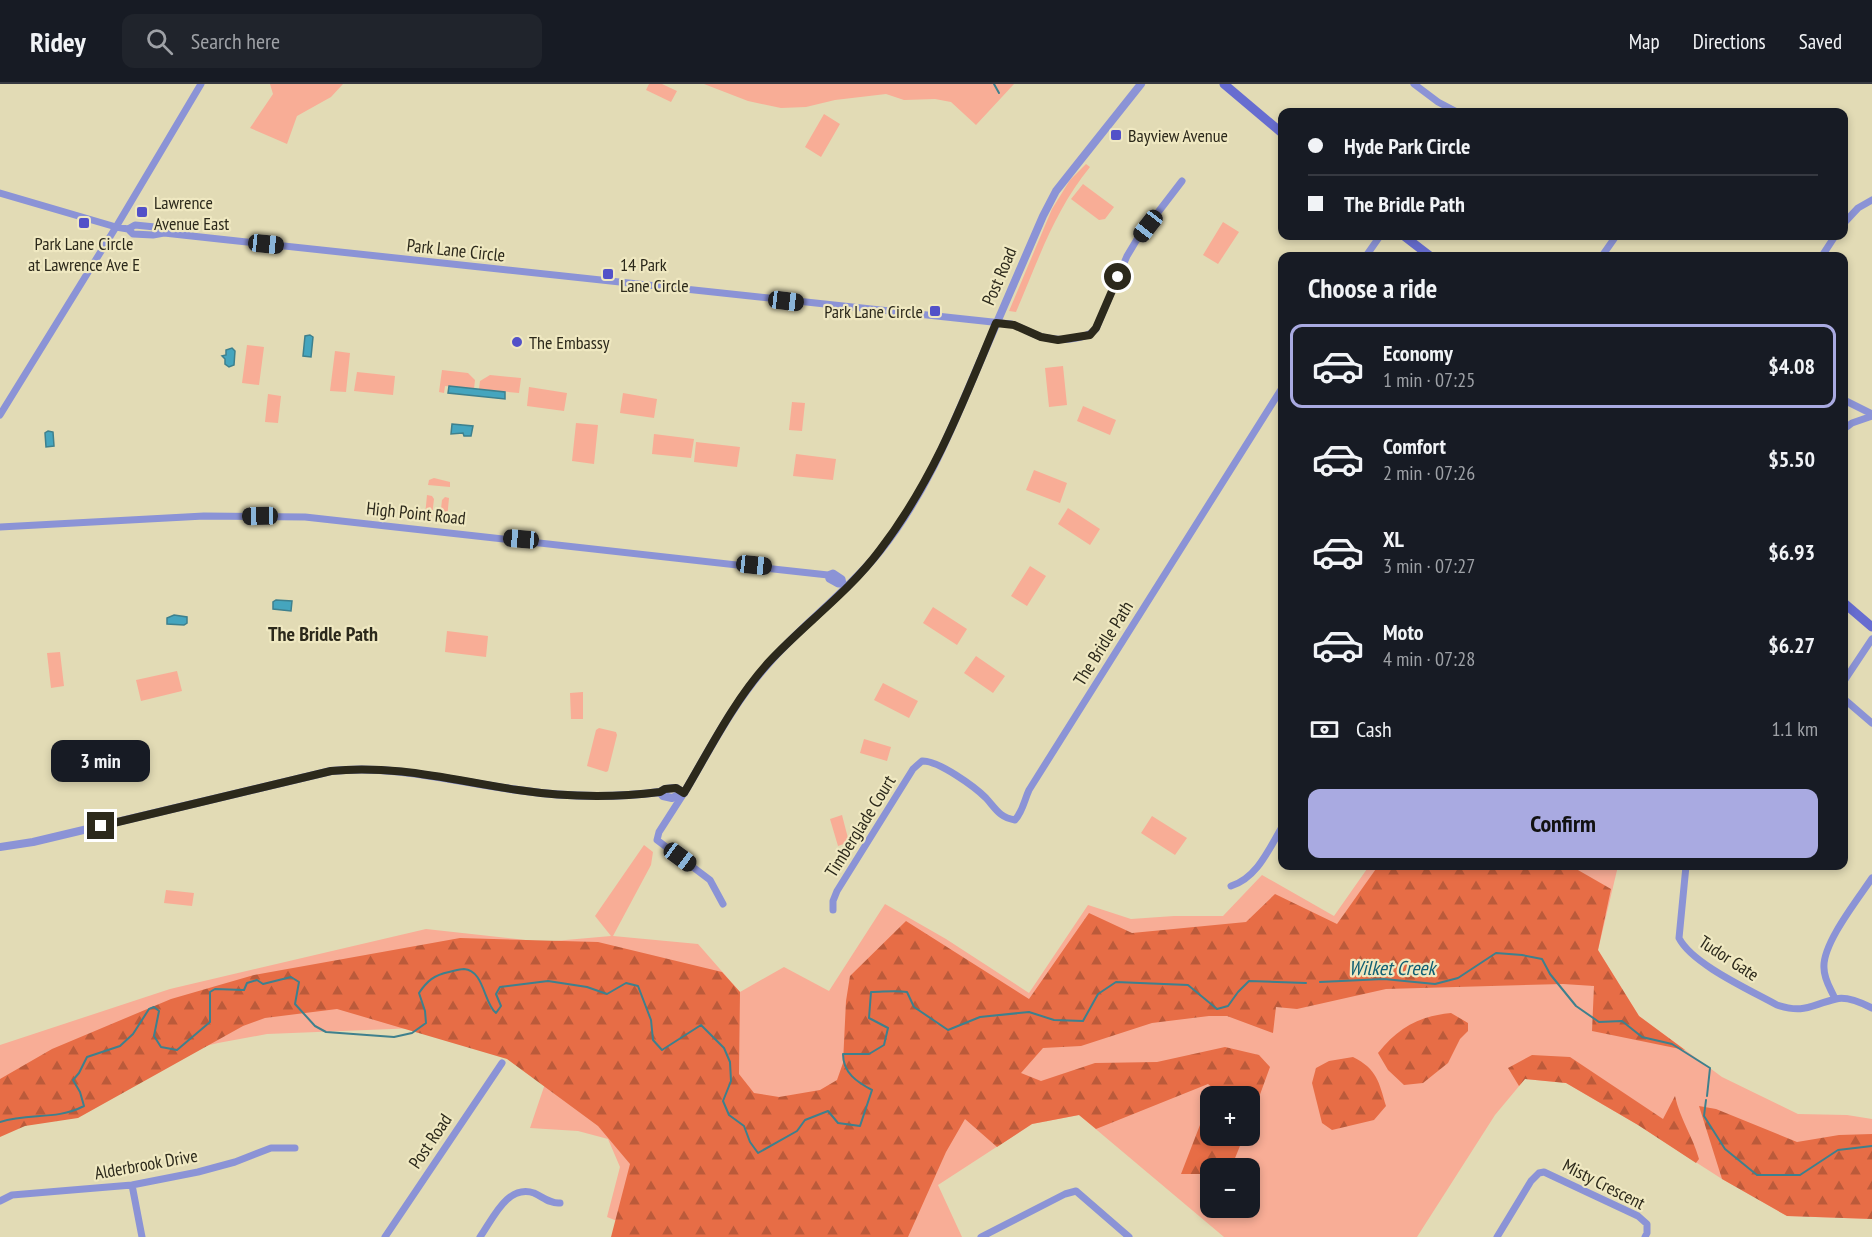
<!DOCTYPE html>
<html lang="en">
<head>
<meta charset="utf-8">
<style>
  body { margin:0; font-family:"PT Sans Narrow",sans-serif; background:#20242c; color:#f1f3f6; height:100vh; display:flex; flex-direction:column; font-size:22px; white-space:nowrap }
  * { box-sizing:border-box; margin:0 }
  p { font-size:20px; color:#9ea1a6 }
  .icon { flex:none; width:33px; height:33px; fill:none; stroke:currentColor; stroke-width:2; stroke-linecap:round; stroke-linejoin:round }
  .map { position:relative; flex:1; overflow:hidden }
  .panel { position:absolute; left:1278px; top:168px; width:570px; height:618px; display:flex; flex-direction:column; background:#171b24; border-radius:12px; box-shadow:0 3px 9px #0003 }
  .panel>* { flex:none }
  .top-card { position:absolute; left:1278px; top:24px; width:570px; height:132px; border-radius:12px; box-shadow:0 3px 9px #0003; display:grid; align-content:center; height:132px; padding:0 30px; background:#171b24 }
  .fabs { position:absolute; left:1200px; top:1002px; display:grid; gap:12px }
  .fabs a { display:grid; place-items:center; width:60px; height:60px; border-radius:12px; background:#171b24; box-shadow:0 3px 9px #0003; font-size:30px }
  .end { position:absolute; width:27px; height:27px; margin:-14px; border:8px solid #2c291b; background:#fff; box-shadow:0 0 0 3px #fff }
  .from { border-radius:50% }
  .bubble { position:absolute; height:42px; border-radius:12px; background:#171b24; box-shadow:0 3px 9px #0003; font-size:20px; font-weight:600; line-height:42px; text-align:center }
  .car { position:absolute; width:18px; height:36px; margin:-18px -9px; border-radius:8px; box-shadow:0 0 4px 2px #0007; background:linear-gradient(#222 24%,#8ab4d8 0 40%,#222 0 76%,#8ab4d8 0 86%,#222 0) }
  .top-card b { display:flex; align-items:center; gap:21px; height:57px; font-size:22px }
  .top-card b+b { border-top:2px solid #363941 }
  .top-card i { width:15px; height:15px; background:#f1f3f6 }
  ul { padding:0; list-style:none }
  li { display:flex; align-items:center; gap:18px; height:84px; margin:0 12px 9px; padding:0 18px; border:3px solid transparent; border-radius:12px }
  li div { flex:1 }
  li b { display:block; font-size:22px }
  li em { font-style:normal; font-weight:600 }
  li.selected { border-color:#a9aae1 }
  li>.icon { width:54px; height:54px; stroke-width:1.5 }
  h2 { padding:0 30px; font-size:27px; line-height:72px }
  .pay { display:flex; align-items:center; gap:15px; height:66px; padding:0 30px; font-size:22px }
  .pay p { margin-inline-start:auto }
  .primary-button { display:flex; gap:12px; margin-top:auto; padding:12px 30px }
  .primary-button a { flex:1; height:69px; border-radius:12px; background:#a9aae1; color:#111; font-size:24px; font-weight:600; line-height:69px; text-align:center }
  header { display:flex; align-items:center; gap:36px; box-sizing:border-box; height:84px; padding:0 30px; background:#171b24; border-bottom:2px solid #363941 }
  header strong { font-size:28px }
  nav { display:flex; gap:33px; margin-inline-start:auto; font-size:21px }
  .search { width:420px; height:54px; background:#20242c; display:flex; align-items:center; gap:15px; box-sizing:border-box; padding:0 21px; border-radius:12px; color:#9ea1a6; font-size:22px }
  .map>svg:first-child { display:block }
</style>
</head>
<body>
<header>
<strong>Ridey</strong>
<div class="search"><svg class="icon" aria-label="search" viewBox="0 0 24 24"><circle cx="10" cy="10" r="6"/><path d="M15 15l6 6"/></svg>Search here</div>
<nav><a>Map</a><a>Directions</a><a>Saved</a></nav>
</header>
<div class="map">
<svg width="1872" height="1153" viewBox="0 0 1872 1153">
  <defs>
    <pattern id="forest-firs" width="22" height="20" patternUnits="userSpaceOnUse" patternTransform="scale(1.5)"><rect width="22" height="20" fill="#e76d46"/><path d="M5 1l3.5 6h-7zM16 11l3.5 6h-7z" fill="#bb5a3a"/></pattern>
  </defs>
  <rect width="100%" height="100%" fill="#e2dbb5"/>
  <path fill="#f8ad96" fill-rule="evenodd" d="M270,0H343L331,13L297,32L287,60L250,44L273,10Z
    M649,0H662L677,7L671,18L646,6Z
    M704,0H1014L976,41L951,18L935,15L904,16L886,10L835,16L806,23L781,24L748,17Z
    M824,30L840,40L821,73L805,63Z
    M1086,80L1090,83C1054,127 1038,177 1016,228L1009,227L1052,125L1070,96Z
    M1083,100L1114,123L1105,135L1099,136L1071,115Z
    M1223,138L1239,148L1218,180L1203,171Z
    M247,261L264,263L259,301L242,299Z
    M335,267L350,269L346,308L330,307Z
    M1063,282L1067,321L1049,323L1045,284Z
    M442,286L468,289L475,296L474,305L445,302L444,309L439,308Z
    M357,288L395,292L393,311L354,307Z
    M490,291L521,294L519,309L479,305L480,297Z
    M529,303L567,309L564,327L527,322Z
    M623,309L657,315L654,334L620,329Z
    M268,310L281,312L278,339L265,338Z
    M792,318L805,319L802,347L789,346Z
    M1083,322L1116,336L1110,351L1077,337Z
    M576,339L598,341L594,380L572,377Z
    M654,350L694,355L691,374L652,370Z
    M696,358L740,363L737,383L694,378Z
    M796,370L836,375L833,396L793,392Z
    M1034,386L1067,399L1060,419L1026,406Z
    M434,394L450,398V403L428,401L429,396Z
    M427,411L432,412L434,415L432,432H425Z
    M445,413L449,414L447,435L440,434L442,416Z
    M1068,424L1100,445L1090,461L1058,440Z
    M1030,482L1046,492L1027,522L1011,512Z
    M933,523L967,545L957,561L923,539Z
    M447,547L488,552L486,573L445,568Z
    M60,568L64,602L51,604L47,569Z
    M976,572L1005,592L993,609L964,589Z
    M177,587L182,607L141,617L136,596Z
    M883,599L918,617L909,634L874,616Z
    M583,608V635H571L570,609Z
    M599,644L616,648L617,651L608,687L606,688L587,682L596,646Z
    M864,655L891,663L887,677L860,669Z
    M842,731L849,758L838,762L830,735Z
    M1152,732L1187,754L1175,771L1141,749Z
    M644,761L653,768L651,781L613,852L698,860L740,908L784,883L829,907L885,820L946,855L1029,909L1088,821L1131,835L1174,832H1223L1262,791L1334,832L1369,782H1618L1598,866L1639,932L1722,993L1798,1030L1847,1031L1872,1035V1135L1787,1132L1722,1095L1638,1041L1566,999L1525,995L1495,1031L1417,1153H1224L1079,1031L1032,1040L938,1101L962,1153H658L607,1133L620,1083L608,1055L578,1047L530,1044L547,994L537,963L417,944L267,950L218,959L0,1012V961L170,905L426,845L543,858L611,852L595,832ZM1210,1012H1250V1052H1210ZM1210,1084H1250V1124H1210Z
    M166,806L194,809L192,822L164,819Z"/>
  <path fill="url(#forest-firs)" d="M1378,782H1571L1611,805L1598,866L1639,932L1685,966L1592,947L1594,902L1563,900L1386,905L1297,925L1276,923L1273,949L1227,932H1209L1152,939L1081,962L1043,964L1021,989L1041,997L1095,979L1157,978L1225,963L1259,971L1270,983L1250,1038V1012H1214V1005L1208,1000L1096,1045L1079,1031L1032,1040L997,1063L965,1035L946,1068L908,1153H611L630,1080L598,1042L507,975L337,925L265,934L243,942L78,1034L25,1042L0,1053V995L52,965L171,915L254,891L460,854L598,858L722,888L740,908L739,990L754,1009L779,1013L820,1006L837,996L843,979L846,917L850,892L906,837L1029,915L1089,829L1132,849L1246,838L1275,810L1337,840Z
    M1451,929L1468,939V947L1460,955L1448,979L1423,999L1404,1001L1388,986L1378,969C1398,944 1419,932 1451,929Z
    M1532,971L1570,973L1663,1035L1675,1012C1680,1035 1693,1053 1699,1075L1696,1079L1638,1041L1566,999L1525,995L1519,1002L1508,984Z
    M1353,973C1377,985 1379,998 1386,1022L1374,1036L1332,1046L1322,1039L1312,999L1316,984L1329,977Z
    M1210,1021V1052H1244L1231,1084H1210V1090H1181L1205,1028Z
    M1699,1022L1716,1025L1797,1058L1839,1051L1872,1050V1135L1787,1132L1722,1095Z"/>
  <path fill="#45a5be" stroke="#3e808d" stroke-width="1.5" d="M310,251L313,253L311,273L303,272L305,252Z
    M232,264L235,267L234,281L229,283L225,280V275L222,272L226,271V266Z
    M449,302L505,308V315L448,309Z
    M452,340L473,342L471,352H464L463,349L451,350Z
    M48,347L53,348L54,362L46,363L45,349Z
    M276,516L292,517L291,527L273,525V518Z
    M174,531L187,533V539L184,541L167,540V534Z"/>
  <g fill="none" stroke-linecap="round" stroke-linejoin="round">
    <path stroke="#3e808d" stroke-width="2" d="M994,0L999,9
      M1320,898L1384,895L1435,900L1458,894L1496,869L1522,871L1542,875L1550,890L1576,922L1599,938L1622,937L1642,953L1672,960L1710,984L1707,1012
      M1706,1016L1704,1032L1725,1065L1757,1091H1800L1838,1066L1872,1062
      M0,1038C29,1028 55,1037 84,1022L80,1008L73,996L79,989L87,973L120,962L133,950L149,925L154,923L159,927L154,952L161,963L177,966L210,938V908L215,905L244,906L247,899L257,896L263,900L291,893L299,898L295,920L315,942L326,948L394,953L412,949L426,939L425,927L419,909C427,897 434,891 449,888C454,887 459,885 464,885C484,886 484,920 496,929L501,922L496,910L500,903L548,897L587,903L607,910L626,899L638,902L651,936L653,956L662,966L701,941L724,964L730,978L731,997L723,1017L729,1031L744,1042L750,1058L758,1069L797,1047L805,1036L828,1027L838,1039L860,1042L872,1006C857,998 843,989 843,970H869L884,961L888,944L869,934L871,908C883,908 895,906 907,908L914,923L948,946L980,933L1029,928L1054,936L1083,937L1098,910L1116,898L1188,901L1217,925L1228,922L1238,908L1249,897L1306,899"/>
    <path stroke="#8b93d6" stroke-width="7" d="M1414,0L1438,18L1457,28
      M0,109L116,143L128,145L133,150L153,151L164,149
      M1844,139L1858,124L1872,116
      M128,145L135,141L155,143L164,149L219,155L1011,240C1022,243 1031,250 1042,253C1058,257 1084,257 1096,245L1127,172L1136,157L1182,97
      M1366,172L1380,152
      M1602,172L1616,152
      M1822,172L1835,152
      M1844,316L1872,330
      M0,331L116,143L201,0
      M1844,345L1852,339L1872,332
      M0,443L204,432L305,433L828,491L833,489L842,495L843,500L848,503
      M828,491L829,495L838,500H843
      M1844,597L1872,555
      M1844,615L1872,639
      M684,709L659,748L657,756L710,796L723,820
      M1686,782L1679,854C1692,880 1750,906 1777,921C1805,930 1810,921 1836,915C1847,912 1862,919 1872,924
      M1231,802C1257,794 1269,765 1282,743
      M833,826V817L837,807L913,685L922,677C938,676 975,703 986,714C996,725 999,733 1015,736C1023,727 1024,717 1029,706L1282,304
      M1835,915C1831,905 1824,896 1824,884C1822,860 1858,815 1872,794
      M132,1101L142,1153
      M0,1117L12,1111L132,1101L198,1088L235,1078L271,1064H295
      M385,1153L502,979
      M480,1153C493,1135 507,1100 534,1109C543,1113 550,1120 560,1119
      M981,1153L1065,1110L1076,1107L1129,1153
      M1497,1153L1531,1097L1539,1089L1544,1088L1638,1132L1647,1140V1149L1645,1153"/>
    <path stroke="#8b93d6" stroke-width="8" d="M660,708L663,712L672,714L684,709
      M684,709C710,665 733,619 768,580C803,540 846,509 880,467C924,412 949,351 976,287C998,235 1021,184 1043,132L1056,107L1075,83L1141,0
      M0,763L33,758L331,687C394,680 456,698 518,706C565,713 612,714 660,708L665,705L676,704L684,709"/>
    <path stroke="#676dd0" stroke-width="9" d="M1224,0L1282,49
      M1404,152L1430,172
      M1844,519L1872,543"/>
  </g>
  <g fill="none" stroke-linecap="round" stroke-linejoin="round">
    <path stroke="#2c291b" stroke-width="8" d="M101,742L331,687C394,680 456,697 518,706C565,713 612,714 660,708L665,705L676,704L684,709C710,665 733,618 768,579C804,540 848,509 880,466C933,397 963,319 996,239L1014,241L1041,253L1058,256L1090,251L1096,244L1118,193"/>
  </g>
  <g fill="#5251c8" stroke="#efe8c1" stroke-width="2">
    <rect x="1110" y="45" width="12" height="12" rx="3"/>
    <rect x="136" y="122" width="12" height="12" rx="3"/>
    <rect x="78" y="133" width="12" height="12" rx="3"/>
    <rect x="602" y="184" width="12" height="12" rx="3"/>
    <rect x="929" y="221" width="12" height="12" rx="3"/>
    <circle cx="517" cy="258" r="6"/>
  </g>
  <g text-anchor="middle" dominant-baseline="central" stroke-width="4.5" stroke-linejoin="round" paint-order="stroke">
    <g font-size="18" fill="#2c291b" stroke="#efe8c1" text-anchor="start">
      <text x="1128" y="51">Bayview Avenue</text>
      <text x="154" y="118">Lawrence<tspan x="154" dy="21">Avenue East</tspan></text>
      <text x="84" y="159" text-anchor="middle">Park Lane Circle<tspan x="84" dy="21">at Lawrence Ave E</tspan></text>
      <text x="620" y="180">14 Park<tspan x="620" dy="21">Lane Circle</tspan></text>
      <text x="923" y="227" text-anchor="end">Park Lane Circle</text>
      <text x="529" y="258">The Embassy</text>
    </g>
    <g font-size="18" fill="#2c291b" stroke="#efe8c1">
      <text transform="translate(456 166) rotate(6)">Park Lane Circle</text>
      <text transform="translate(999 192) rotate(-67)">Post Road</text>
      <text transform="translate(416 429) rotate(6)">High Point Road</text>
      <text transform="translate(1103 559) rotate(-58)">The Bridle Path</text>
      <text transform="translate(860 742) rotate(-58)">Timberglade Court</text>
      <text transform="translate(1729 874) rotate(33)">Tudor Gate</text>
      <text transform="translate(430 1057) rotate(-56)">Post Road</text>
      <text transform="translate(146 1080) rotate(-10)">Alderbrook Drive</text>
      <text transform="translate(1604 1100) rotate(27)">Misty Crescent</text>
    </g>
    <g font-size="20" font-weight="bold" fill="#2c291b" stroke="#efe8c1">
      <text x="323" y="550">The Bridle Path</text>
    </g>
    <g font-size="20" font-style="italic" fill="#116073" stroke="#efe8c1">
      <text x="1392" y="884">Wilket Creek</text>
    </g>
  </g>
</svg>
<div class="fabs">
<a>+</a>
<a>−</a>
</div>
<i class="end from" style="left:1118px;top:193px"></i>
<i class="end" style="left:101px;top:742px"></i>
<div class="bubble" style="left:51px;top:656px;width:99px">3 min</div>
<i class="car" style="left:1148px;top:142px;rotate:218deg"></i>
<i class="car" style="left:266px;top:160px;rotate:96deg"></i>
<i class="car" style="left:786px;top:217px;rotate:97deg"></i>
<i class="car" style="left:260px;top:432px;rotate:269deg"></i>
<i class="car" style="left:521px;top:455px;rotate:275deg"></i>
<i class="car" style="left:754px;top:481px;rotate:96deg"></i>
<i class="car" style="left:680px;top:773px;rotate:126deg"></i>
<div class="top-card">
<b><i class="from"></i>Hyde Park Circle</b>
<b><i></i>The Bridle Path</b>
</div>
<section class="panel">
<h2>Choose a ride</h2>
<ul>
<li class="selected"><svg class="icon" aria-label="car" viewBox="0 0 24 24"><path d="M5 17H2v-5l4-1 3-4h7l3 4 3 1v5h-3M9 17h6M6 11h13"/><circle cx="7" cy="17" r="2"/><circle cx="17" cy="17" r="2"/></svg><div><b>Economy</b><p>1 min · 07:25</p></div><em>$4.08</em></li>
<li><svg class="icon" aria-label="car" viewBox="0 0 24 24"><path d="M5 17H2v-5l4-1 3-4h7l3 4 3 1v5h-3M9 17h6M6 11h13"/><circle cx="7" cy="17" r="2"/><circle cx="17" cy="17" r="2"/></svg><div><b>Comfort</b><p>2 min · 07:26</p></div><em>$5.50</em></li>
<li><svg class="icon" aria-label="car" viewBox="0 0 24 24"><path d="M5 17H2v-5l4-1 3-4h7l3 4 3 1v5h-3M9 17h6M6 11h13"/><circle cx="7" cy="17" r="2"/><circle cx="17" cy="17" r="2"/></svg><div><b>XL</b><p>3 min · 07:27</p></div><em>$6.93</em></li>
<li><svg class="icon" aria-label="car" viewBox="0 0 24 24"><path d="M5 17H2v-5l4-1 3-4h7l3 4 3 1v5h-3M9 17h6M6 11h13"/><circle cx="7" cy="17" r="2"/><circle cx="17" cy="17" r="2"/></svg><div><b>Moto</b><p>4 min · 07:28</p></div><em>$6.27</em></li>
</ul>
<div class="pay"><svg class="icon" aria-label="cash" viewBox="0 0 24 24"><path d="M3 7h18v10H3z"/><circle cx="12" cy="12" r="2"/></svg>Cash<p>1.1 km</p></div>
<div class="primary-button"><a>Confirm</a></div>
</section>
</div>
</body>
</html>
